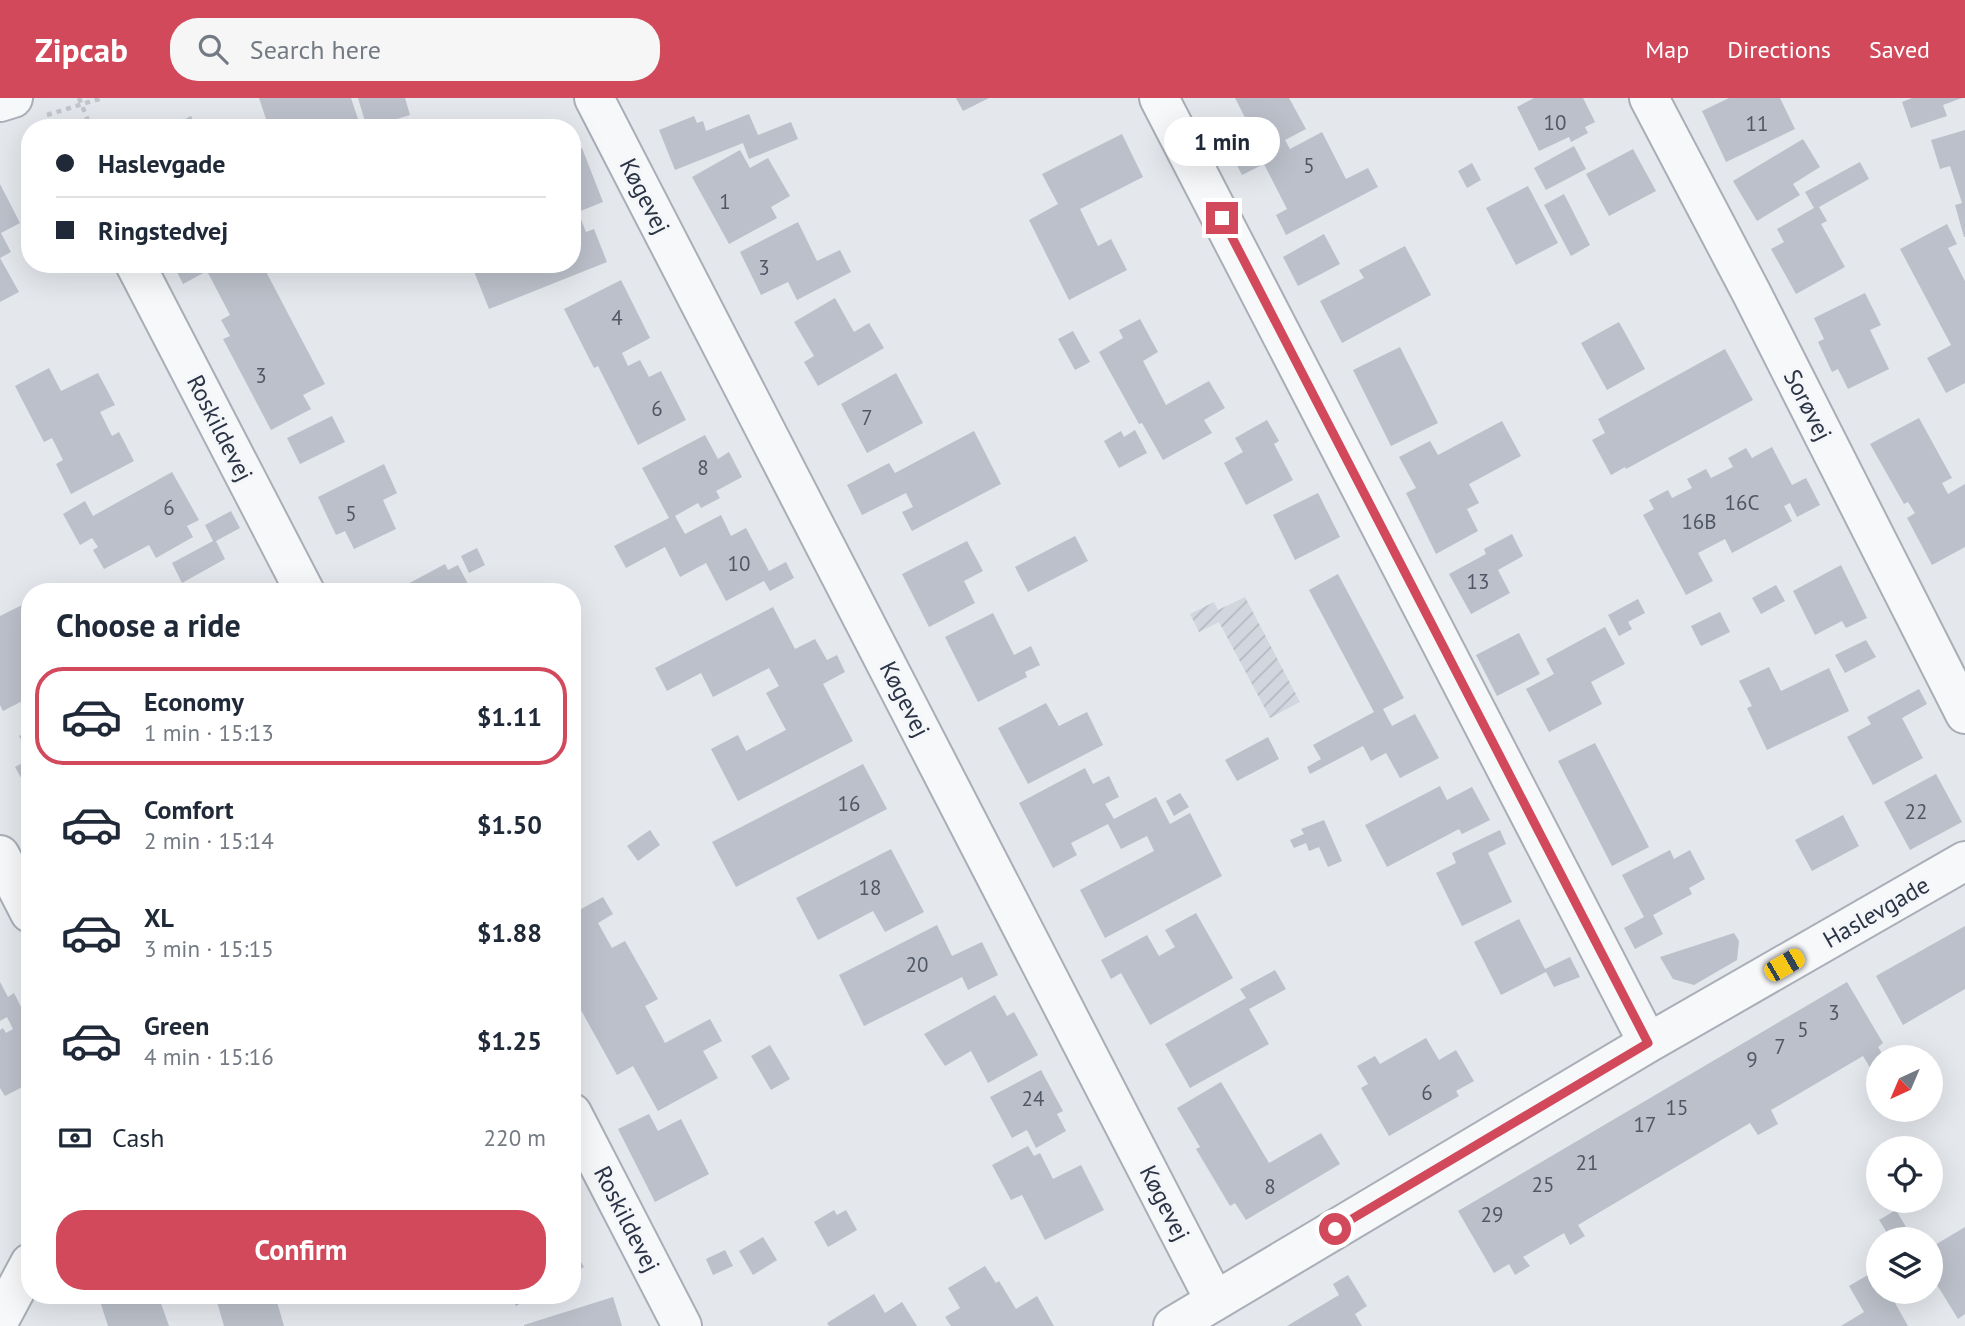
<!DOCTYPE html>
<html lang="en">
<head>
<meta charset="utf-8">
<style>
  body { margin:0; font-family:"PT Sans",sans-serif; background:#f6f6f7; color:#1f2937; height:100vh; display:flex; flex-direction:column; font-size:26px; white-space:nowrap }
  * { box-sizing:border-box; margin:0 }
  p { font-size:23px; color:#747a83 }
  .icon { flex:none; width:38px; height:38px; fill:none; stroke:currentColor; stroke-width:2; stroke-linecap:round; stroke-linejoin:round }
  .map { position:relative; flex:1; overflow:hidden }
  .side { position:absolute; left:21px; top:485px; width:560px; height:721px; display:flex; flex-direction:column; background:#fff; border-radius:28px; box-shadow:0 7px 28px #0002 }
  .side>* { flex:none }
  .hud { position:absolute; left:21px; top:21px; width:560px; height:154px; border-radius:28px; box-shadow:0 7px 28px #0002; display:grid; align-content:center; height:154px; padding:0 35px; background:#fff }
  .needle { width:46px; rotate:224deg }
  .tools { position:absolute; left:1866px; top:947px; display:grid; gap:14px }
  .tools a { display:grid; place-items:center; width:77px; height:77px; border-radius:50%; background:#fff; box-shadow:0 7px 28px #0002; font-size:35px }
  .end { position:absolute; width:32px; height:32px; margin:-16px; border:9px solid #d1495b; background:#fff; box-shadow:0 0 0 4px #fff }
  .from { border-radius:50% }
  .bubble { position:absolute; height:49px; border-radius:24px; background:#fff; box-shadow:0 7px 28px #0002; font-size:23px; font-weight:700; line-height:49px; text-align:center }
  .car { position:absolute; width:21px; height:42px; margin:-21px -10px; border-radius:9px; box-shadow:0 0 5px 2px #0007; background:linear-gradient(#f5c518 24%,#345 0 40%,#f5c518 0 76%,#345 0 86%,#f5c518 0) }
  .hud b { display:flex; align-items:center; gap:24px; height:66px; font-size:26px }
  .hud b+b { border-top:2px solid #e0e1e3 }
  .hud i { width:18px; height:18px; background:#1f2937 }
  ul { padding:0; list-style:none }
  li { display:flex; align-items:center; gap:21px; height:98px; margin:0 14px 10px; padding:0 21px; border:4px solid transparent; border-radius:28px }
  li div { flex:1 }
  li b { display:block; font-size:26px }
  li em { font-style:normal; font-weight:700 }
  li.current { border-color:#d1495b }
  li>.icon { width:63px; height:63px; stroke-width:1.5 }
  h2 { padding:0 35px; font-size:32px; line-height:84px }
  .pay { display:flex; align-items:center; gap:18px; height:77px; padding:0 35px; font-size:26px }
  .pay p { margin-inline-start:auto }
  .button { display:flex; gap:14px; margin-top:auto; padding:14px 35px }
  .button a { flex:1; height:80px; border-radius:28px; background:#d1495b; color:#fff; font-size:28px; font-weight:700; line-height:80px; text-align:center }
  header { display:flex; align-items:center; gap:42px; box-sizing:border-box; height:98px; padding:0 35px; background:#d1495b; color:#fff }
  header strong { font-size:33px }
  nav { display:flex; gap:38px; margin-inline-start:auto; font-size:24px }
  .search { width:490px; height:63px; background:#f6f6f7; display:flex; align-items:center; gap:18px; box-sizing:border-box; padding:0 24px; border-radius:28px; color:#747a83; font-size:26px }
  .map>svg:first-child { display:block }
</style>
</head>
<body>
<header>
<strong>Zipcab</strong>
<div class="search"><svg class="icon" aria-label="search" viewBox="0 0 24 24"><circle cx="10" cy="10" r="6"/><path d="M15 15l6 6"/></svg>Search here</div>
<nav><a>Map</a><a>Directions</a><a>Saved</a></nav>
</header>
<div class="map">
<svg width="1965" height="1228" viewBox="0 0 1965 1228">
  <defs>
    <pattern id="industrial-furrows" width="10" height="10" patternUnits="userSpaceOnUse" patternTransform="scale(1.75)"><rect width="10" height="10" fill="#d2d6de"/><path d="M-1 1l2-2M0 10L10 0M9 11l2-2" fill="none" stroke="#b4b8c0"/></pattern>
  </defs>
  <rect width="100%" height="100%" fill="#e4e7ec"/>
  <path fill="url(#industrial-furrows)" d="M1245,499L1300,604L1270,620L1219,524L1199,534L1190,516L1214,504L1218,512Z"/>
  <path fill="#bbc0ca" d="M259,0H351L359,24L342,30H269Z
    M358,0H405L410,17L367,30Z
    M956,0H989L963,13Z
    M1235,0H1289L1306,31L1285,42L1290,51L1322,34L1346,81L1368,70L1378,89L1286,137L1276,117L1287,111L1264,66L1242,77L1229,52L1255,39Z
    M1534,0H1583L1595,24L1585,29L1588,35L1571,44L1569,39L1539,53L1517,9Z
    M1729,0H1780L1795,31L1726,64L1702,13Z
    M1912,0H1962L1943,7L1947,18L1911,30L1902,4Z
    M749,16L758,37L791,24L798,41L749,61L743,45L675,72L659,32L694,18L697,25L703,23L706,33Z
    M191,18L197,30H168Z
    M1965,32V139H1964L1955,107L1962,105L1950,68L1940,71L1931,42Z
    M1122,36L1143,79L1080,111L1098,148L1111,141L1127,172L1069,202L1029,122L1058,106L1042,76Z
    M1803,41L1820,69L1793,86L1800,97L1757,123L1733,83Z
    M1574,48L1586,71L1546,92L1534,70Z
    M582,50L603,104L578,114L586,134L594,131L607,164L489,211L471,166H572V54Z
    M1633,51L1656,93L1609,118L1586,76Z
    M740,52L750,70L768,60L790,98L771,109L777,120L729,146L692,79Z
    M1860,64L1869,81L1819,109L1827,123L1821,126L1845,169L1796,196L1771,151L1784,144L1777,131L1814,110L1805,94Z
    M1472,65L1481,82L1467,90L1458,73Z
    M0,86L20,125L1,135L11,154L0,160L19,194L0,204Z
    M1528,88L1558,145L1516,167L1486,110Z
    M1564,96L1590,147L1571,158L1544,107Z
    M798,124L817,163L840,152L851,174L797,202L788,184L761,197L740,154Z
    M1947,126L1957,146L1948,150L1965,183V285L1946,295L1927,260L1951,247L1900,151Z
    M1324,136L1340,166L1298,188L1283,159Z
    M1405,148L1431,197L1342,245L1320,203L1364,180L1359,172Z
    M173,166H262L325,286L303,297L311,311L271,332L223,241L230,238L221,222L230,217L207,173L183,186Z
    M621,182L650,240L622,255L628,268L640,262L649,279L661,273L686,322L638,347L598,268L594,270L564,211Z
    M1865,195L1881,227L1870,232L1889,271L1848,291L1838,271L1832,274L1818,244L1824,241L1814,220Z
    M835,200L854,234L869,225L884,250L818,288L804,264L814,258L794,224Z
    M1140,221L1158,254L1143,263L1166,307L1209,283L1225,310L1204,322L1212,335L1163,362L1142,325L1139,326L1099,254L1123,240L1119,232Z
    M1619,224L1645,271L1607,292L1581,245Z
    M1073,233L1090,264L1075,272L1058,241Z
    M1400,249L1438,325L1391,348L1353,272Z
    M1725,251L1753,302L1626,371L1625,369L1611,377L1592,342L1605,335L1598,321Z
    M49,270L61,293L98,275L115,307L100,314L112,338L119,334L134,363L71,396L56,366L63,362L52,340L44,344L15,288Z
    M896,275L923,325L867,355L841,306Z
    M332,318L345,344L300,366L287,340Z
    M1919,320L1952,380L1942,385L1948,396L1965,386V449L1932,467L1907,420L1915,415L1908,404L1904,406L1870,346Z
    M1267,322L1279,343L1274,346L1293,382L1246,407L1224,365L1243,354L1235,340Z
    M1502,323L1521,358L1469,386L1479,405L1467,411L1478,433L1436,456L1406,395L1416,390L1399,359L1430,343L1438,357Z
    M1135,332L1147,355L1119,370L1104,343L1121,333L1124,339Z
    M974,333L1001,386L912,433L902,414L913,409L906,395L862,417L847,387L889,365L895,375Z
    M705,337L718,361L729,354L742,379L716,393L720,400L701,410L698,405L675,418L685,436L721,417L731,438L746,430L769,473L786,464L794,480L770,493L764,483L726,503L706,465L680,479L665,449L626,470L614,448L669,420L642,370Z
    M1772,349L1792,387L1806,380L1820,407L1797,419L1790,405L1784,408L1792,423L1732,455L1725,441L1698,455L1713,483L1686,497L1643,417L1654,411L1649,402L1668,392L1672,400L1692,390L1687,381L1706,371L1711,380L1733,369L1728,360L1746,350L1752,360Z
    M384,366L397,395L383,402L396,431L354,451L345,433L336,437L318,399Z
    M172,374L199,422L187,428L193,439L156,460L149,447L104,471L93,452L98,449L92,440L80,447L63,416L85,403L93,418Z
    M1318,395L1340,439L1295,462L1273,417Z
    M231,413L240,430L216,443L225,461L182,485L172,465L213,443L205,427Z
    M1512,436L1523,458L1498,472L1510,495L1471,516L1449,476L1486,456L1484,451Z
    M1075,438L1088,463L1028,494L1015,469Z
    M967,443L983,473L964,483L975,505L929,529L902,476Z
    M477,450L485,467L469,475L461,458Z
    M445,466L448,472L458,467L469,488L459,494H407L404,488Z
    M1841,467L1867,520L1846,530L1842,523L1815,537L1793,493Z
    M1338,476L1404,600L1383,611L1392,628L1415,616L1439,660L1400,680L1386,655L1371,663L1363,648L1310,676L1307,669L1321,661L1313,647L1374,614L1309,492Z
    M1776,487L1785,503L1761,516L1752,500Z
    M1638,501L1645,515L1628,524L1632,531L1619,538L1608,517Z
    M30,503V546L27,548L30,552V599L3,613L0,607V518Z
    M773,509L795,551L815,541L827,562L837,557L845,574L823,586L853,643L738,703L711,651L738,637L746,653L786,632L766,595L779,588L769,570L713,599L701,575L667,593L655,570Z
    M1720,514L1730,534L1701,548L1691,528Z
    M993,515L1014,557L1031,548L1040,567L1025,574L1027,579L978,604L945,539Z
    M1605,529L1625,566L1591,584L1602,606L1549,634L1526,591L1554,576L1546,561Z
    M1519,535L1540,576L1497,598L1476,557Z
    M1866,542L1876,559L1845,575L1835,557Z
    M1769,569L1781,593L1829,570L1849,613L1767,652L1747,610L1752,608L1739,583Z
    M1919,591L1927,606L1902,620L1923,660L1873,687L1847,639L1871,626L1867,619Z
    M1046,605L1059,628L1087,614L1103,647L1028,686L998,630Z
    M30,632V653L28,654L19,638Z
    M1268,639L1279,661L1237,683L1225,662Z
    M1595,645L1649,749L1612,768L1558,663Z
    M30,661V696L15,669Z
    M863,666L887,711L736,789L712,744Z
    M1085,670L1093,686L1109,678L1119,699L1105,706L1114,721L1156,699L1170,726L1190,715L1222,778L1105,840L1080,792L1154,753L1147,738L1121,751L1108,726L1071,745L1077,757L1053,770L1019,705Z
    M1936,676L1962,724L1910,752L1884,704Z
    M1440,688L1447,702L1472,689L1490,722L1462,736L1459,731L1387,769L1365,727Z
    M1180,695L1189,709L1174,718L1166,703Z
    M1843,717L1859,748L1812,773L1795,742Z
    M1324,722L1342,763L1328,769L1319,749L1309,753L1306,745L1294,750L1290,742L1304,736L1301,731Z
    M650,732L660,747L638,763L627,748Z
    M1500,732L1506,746L1488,755L1512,804L1462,828L1436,775L1456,765L1452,755Z
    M891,751L924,814L885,834L873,813L818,842L796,800Z
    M1670,752L1674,761L1690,752L1705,781L1689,790L1692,796L1653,817L1663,836L1635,851L1624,830L1644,819L1622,777Z
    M603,799L613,816L598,825L612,850L625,843L658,901L645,908L665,945L710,921L722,943L703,953L718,980L658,1013L633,968L617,977L572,896V816Z
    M1196,815L1233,880L1150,927L1121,875L1111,881L1101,862L1147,837L1159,858L1175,849L1165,832Z
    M1519,821L1545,871L1570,859L1580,879L1554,889L1546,874L1501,897L1474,844Z
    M937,827L952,858L982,844L998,877L968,892L962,879L864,928L839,877Z
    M1965,828V891L1903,927L1876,878Z
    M1734,835L1739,843L1737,862L1694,887L1673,881L1660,859Z
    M1275,872L1286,891L1249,911L1269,946L1190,990L1165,946L1246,900L1240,891Z
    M0,884L8,899L14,895L23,913L30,909V928L21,933L30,951V971L27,972L30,985L5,998L0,990V932L3,930L6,935L13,931L7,919L0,923Z
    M1847,884L1883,945L1878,949L1884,959H1878V974L1874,976L1863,958L1771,1012L1778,1026L1758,1037L1750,1025L1578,1127L1585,1138L1570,1147L1564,1135L1523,1159L1530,1168L1515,1177L1509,1166L1494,1175L1458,1113Z
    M995,897L1007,918L1014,914L1038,957L988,985L971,953L945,968L924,936Z
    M1426,940L1439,962L1456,952L1474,983L1456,993L1459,998L1389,1038L1361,990L1368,986L1357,968L1375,958L1380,966Z
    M770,947L790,981L771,992L751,958Z
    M1041,972L1063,1013L1057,1016L1066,1033L1036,1050L1027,1032L1012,1040L990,999Z
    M1221,984L1269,1065L1321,1035L1340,1066L1246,1122L1235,1105L1230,1108L1196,1051L1200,1049L1177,1010Z
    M649,1016L658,1033L681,1021L709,1076L655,1104L618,1031Z
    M1028,1048L1034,1058L1040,1055L1053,1081L1081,1067L1104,1112L1045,1142L1022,1097L1011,1102L992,1067Z
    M834,1112L837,1117L846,1112L857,1132L828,1149L814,1124Z
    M1896,1112L1913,1141H1891L1879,1122Z
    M1965,1129V1216L1958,1221L1934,1182L1930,1184V1150Z
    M763,1139L777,1162L753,1177L739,1153Z
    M572,1149L584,1169L572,1176Z
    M725,1152L733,1168L713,1177L706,1161Z
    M985,1168L996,1185L999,1183L1016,1211L1037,1198L1054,1228H951L945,1219L960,1210L948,1190Z
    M1878,1171V1194H1895L1900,1202L1895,1205L1908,1228H1841L1864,1214L1849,1188Z
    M1348,1177L1367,1208L1355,1216L1362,1228H1287L1339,1197L1333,1186Z
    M874,1196L885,1215L902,1204L917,1228H829L827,1225Z
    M98,1197H158L169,1228H108Z
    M215,1197H275L284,1228H224Z
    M510,1197H535L516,1208Z
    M613,1199L622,1228H524V1227Z"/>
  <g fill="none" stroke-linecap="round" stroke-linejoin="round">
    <defs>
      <path id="minor" d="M594,0L1215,1203
        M1159,0L1648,945
        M1649,0L1751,194L1965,616
        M0,4L13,0
        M135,166L305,494
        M0,757L30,815
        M572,1015L682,1228
        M0,1221L30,1165
        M1173,1228L1648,945L1965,763"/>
    </defs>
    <use href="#minor" stroke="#a9aeb7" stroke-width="42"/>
    <path stroke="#c2c5cb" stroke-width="4.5" stroke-dasharray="5 5" stroke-linecap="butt" d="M79,0L91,30
      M47,17L102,0"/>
    <use href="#minor" stroke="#f7f8fa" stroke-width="38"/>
  </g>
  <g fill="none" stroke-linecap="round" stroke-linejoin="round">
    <path stroke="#d1495b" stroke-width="9" d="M1222,120L1648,945L1335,1131"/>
  </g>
  <g text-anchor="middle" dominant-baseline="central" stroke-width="6" stroke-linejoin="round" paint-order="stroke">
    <g font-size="21" fill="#4f5766">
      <text x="1555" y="24">10</text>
      <text x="1757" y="25">11</text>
      <text x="1309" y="67">5</text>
      <text x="725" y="103">1</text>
      <text x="764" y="169">3</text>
      <text x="617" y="219">4</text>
      <text x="261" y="277">3</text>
      <text x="657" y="310">6</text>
      <text x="867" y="319">7</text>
      <text x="703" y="369">8</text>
      <text x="1742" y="404">16C</text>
      <text x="169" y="409">6</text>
      <text x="351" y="415">5</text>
      <text x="1699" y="423">16B</text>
      <text x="739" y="465">10</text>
      <text x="1478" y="483">13</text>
      <text x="849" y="705">16</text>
      <text x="1916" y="713">22</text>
      <text x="870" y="789">18</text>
      <text x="917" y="866">20</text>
      <text x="1834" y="914">3</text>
      <text x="1803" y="931">5</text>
      <text x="1780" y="948">7</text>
      <text x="1752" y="961">9</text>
      <text x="1427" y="994">6</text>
      <text x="1033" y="1000">24</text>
      <text x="1677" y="1009">15</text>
      <text x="1645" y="1026">17</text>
      <text x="1587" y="1064">21</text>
      <text x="1543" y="1086">25</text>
      <text x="1270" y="1088">8</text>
      <text x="1492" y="1116">29</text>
    </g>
    <g font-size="24" fill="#2b3445" stroke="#f4f6f9">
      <text transform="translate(645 98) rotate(63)">Køgevej</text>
      <text transform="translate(1808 307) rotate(63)">Sorøvej</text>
      <text transform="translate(220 330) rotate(63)">Roskildevej</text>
      <text transform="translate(905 601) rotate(63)">Køgevej</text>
      <text transform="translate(1876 814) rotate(-30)">Haslevgade</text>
      <text transform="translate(1165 1105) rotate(63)">Køgevej</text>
      <text transform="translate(627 1121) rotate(63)">Roskildevej</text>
    </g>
  </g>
</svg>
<div class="tools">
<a><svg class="needle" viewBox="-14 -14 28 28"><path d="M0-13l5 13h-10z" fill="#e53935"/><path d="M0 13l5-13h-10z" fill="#747a83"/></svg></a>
<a><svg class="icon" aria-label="locate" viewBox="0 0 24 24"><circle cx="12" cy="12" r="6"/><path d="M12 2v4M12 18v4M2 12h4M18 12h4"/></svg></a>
<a><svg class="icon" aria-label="layers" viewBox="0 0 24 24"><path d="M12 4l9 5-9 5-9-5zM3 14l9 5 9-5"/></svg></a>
</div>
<i class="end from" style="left:1335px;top:1131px"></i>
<i class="end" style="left:1222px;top:120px"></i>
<div class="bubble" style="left:1164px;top:19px;width:116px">1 min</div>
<i class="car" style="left:1784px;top:867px;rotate:60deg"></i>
<div class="hud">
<b><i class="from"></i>Haslevgade</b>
<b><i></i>Ringstedvej</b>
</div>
<section class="side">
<h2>Choose a ride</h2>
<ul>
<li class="current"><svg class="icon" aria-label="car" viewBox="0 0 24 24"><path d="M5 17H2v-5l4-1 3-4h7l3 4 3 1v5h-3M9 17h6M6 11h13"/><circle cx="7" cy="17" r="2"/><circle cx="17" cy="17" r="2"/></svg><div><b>Economy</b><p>1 min · 15:13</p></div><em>$1.11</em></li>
<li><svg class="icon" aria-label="car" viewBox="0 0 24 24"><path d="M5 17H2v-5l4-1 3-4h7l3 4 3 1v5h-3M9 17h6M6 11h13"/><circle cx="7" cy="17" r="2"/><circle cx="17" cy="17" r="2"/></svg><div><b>Comfort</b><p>2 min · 15:14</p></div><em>$1.50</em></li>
<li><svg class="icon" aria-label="car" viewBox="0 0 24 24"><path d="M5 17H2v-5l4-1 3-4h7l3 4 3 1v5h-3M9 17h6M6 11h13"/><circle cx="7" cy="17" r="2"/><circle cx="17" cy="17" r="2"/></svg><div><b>XL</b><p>3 min · 15:15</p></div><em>$1.88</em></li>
<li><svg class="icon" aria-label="car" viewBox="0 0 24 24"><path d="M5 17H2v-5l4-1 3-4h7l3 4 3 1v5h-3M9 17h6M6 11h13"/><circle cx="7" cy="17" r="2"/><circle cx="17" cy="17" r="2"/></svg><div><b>Green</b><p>4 min · 15:16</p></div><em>$1.25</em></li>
</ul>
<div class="pay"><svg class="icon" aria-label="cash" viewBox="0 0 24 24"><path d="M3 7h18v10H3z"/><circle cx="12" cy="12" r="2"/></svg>Cash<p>220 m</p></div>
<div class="button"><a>Confirm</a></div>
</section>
</div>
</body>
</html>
